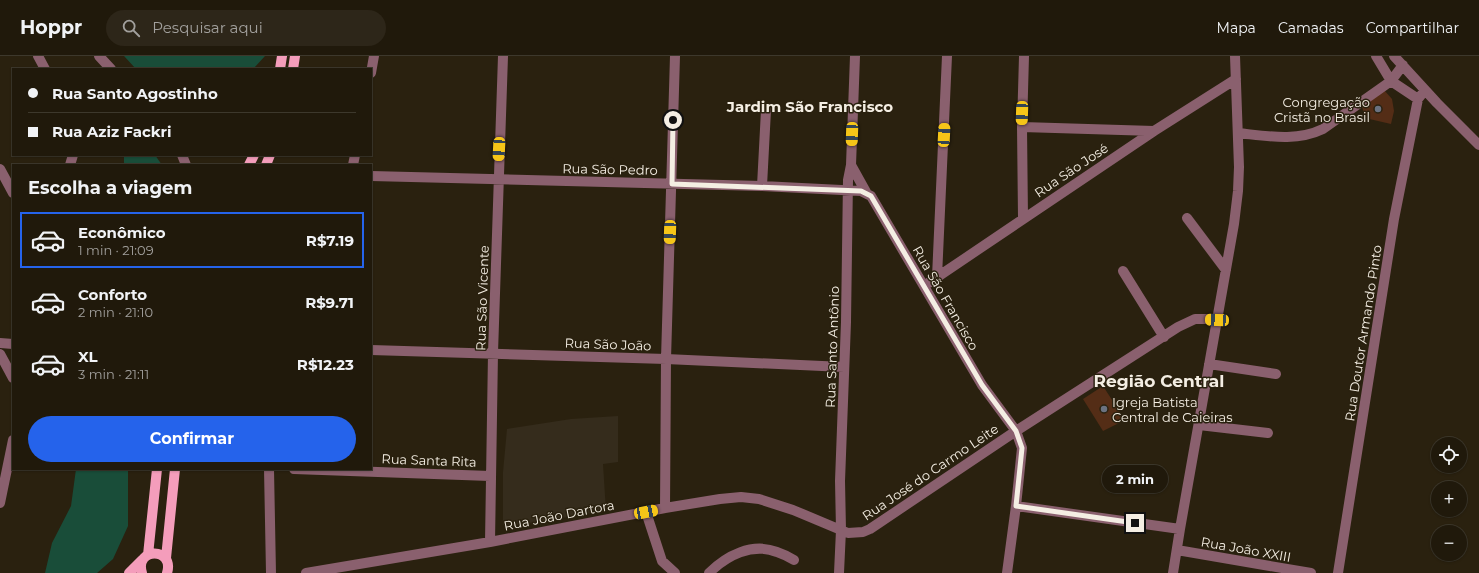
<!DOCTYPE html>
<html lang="pt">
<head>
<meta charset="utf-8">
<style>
  body { margin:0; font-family:Montserrat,sans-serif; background:#2d2619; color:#f1f3f6; height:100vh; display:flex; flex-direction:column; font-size:15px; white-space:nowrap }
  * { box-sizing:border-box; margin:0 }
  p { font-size:13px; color:#a2a09d }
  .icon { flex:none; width:22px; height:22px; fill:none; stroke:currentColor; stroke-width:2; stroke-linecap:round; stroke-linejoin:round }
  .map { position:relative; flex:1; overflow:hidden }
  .side { position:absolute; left:12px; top:108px; width:360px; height:306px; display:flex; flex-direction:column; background:#20190b; border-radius:0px; box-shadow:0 1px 3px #0004,0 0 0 1px #3d382c }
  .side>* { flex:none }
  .banner { position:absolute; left:12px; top:12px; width:360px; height:88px; border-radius:0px; box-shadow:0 1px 3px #0004,0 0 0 1px #3d382c; display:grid; align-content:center; height:88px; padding:0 16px; background:#20190b }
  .fabs { position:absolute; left:1431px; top:381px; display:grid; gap:8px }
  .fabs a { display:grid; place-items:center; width:36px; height:36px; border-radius:50%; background:#20190b; box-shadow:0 1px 3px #0004,0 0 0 1px #3d382c; font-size:20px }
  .end { position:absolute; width:18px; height:18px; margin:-9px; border:5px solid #f4eee3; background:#111; box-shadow:0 0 0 2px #111 }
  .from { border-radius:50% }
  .bubble { position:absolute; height:28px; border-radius:14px; background:#20190b; box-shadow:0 1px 3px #0004,0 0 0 1px #3d382c; font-size:13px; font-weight:700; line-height:28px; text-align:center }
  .car { position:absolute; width:12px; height:24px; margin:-12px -6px; border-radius:5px; box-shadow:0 0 3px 1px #0007; background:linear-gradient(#f5c518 24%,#345 0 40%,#f5c518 0 76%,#345 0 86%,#f5c518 0) }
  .banner b { display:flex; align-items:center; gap:14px; height:38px; font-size:15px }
  .banner b+b { border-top:1px solid #3d382c }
  .banner i { width:10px; height:10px; background:#f1f3f6 }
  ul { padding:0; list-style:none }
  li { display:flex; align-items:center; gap:12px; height:56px; margin:0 8px 6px; padding:0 8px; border:2px solid transparent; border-radius:0px }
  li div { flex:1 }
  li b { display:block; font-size:15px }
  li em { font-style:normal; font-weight:700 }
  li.active { border-color:#2563eb }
  li>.icon { width:36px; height:36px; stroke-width:1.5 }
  h2 { padding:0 16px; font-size:18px; line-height:48px }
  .cta { display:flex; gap:8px; margin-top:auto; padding:8px 16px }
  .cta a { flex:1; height:46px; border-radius:24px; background:#2563eb; color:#fff; font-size:16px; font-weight:700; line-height:46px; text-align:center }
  header { display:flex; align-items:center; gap:24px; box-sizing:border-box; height:56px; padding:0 20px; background:#20190b; border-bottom:1px solid #3d382c }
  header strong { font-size:19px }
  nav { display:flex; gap:22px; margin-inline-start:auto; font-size:14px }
  .search { width:280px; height:36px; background:#2d2619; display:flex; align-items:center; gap:10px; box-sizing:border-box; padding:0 14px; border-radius:22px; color:#a2a09d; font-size:15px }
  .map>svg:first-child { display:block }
</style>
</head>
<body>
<header>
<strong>Hoppr</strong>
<div class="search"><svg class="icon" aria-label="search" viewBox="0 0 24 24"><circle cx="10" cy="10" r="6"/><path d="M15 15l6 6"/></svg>Pesquisar aqui</div>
<nav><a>Mapa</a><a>Camadas</a><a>Compartilhar</a></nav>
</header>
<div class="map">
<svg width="1479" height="517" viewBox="0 0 1479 517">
  <rect width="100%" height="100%" fill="#2a210f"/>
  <path fill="#352c1c" d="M618,360V406L603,408L606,455L510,470L503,469V416L507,373L571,363Z"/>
  <path fill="#194d39" d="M124,0H265L253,13H136Z
    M124,99H155L162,109H124Z
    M76,413H128V470L113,503L97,517H45L52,487L71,450Z"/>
  <path fill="#542d16" d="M1384,34L1392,43L1394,55L1391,68L1365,62L1362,50Z
    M1103,330L1125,364L1103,375L1083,343Z"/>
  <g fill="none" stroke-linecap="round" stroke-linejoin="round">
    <path stroke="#8a606e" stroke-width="10" d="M38,0L45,13
      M99,0L111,13
      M1376,0L1391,25L1418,43L1422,38
      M1394,0L1437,47L1479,89
      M371,17L374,0
      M1022,71L1154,75
      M1238,77C1267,80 1296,86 1323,73L1391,25L1403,9
      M182,99L186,109
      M70,109L73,99
      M353,109L355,99
      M851,109L866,136
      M0,113L13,137
      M371,120L762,130L861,135L871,140L982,329L1016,375L1022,392L1016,450L1007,517
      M762,130L766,54
      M1023,162L1022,71L1024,0
      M1187,162L1226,214
      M1123,215L1164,281
      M937,221L947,0
      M924,230L1154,75L1236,23
      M0,287L13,288
      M371,294L666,303L844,311
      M0,298L13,322
      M1209,308L1276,318
      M1199,369L1268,377
      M269,413L271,517
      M294,413L490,420
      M0,447L13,384
      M1016,450L1180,473
      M665,452L666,303L675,0
      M646,456L662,505L675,517
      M490,486L493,297L503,0
      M1177,494L1311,517
      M306,517L490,486L665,452L720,443L741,441L759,443L793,454L848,477L863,476L870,473L1016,375L1178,271L1195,263H1217
      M709,517C726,500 752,486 777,496C783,498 789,501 794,504
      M839,517L841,474L840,425L846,266L848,124L851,109L855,0
      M1173,517L1180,473L1234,168L1238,135L1239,111L1235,0
      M1338,517L1394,163L1418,43"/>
    <path stroke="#f49dbb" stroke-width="10" d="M280,13L282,0
      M293,13L295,0
      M249,109L254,99
      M266,109L270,99
      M148,499L157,413
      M166,502L175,413
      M129,517L142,504
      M142,517C134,491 175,491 167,517"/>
  </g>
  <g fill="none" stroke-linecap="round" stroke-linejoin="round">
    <path stroke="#f4eee3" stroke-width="5" d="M673,64L672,128L861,135L871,140L982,329L1016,375L1022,392L1016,450L1135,467"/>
  </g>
  <g fill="#6b7280" stroke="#2a210f" stroke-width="1.5">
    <circle cx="1378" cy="53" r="4"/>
    <circle cx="1104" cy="353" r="4"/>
  </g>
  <g text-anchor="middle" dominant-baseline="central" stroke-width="3" stroke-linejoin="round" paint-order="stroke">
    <g font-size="13" fill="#f4eee3" stroke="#2a210f" text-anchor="end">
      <text x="1370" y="46">Congregação<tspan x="1370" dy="15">Cristã no Brasil</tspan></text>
      <text x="1112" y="346" text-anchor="start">Igreja Batista<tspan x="1112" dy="15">Central de Caieiras</tspan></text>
    </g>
    <g font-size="13" fill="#f4eee3" stroke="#2a210f">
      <text transform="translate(610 113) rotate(1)">Rua São Pedro</text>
      <text transform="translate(1071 114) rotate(-34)">Rua São José</text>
      <text transform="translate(482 242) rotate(-88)">Rua São Vicente</text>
      <text transform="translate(946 242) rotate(60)">Rua São Francisco</text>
      <text transform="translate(1363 277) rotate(-81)">Rua Doutor Armando Pinto</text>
      <text transform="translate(608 288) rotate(2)">Rua São João</text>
      <text transform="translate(832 291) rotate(-88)">Rua Santo Antônio</text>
      <text transform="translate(429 404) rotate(2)">Rua Santa Rita</text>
      <text transform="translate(930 416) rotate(-34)">Rua José do Carmo Leite</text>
      <text transform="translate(559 459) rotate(-11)">Rua João Dartora</text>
      <text transform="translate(1246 493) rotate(10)">Rua João XXIII</text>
    </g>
    <g font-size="15" font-weight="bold" fill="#f4eee3" stroke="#2a210f">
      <text x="810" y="50">Jardim São Francisco</text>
    </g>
    <g font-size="17" font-weight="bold" fill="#f4eee3" stroke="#2a210f">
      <text x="1159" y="325">Região Central</text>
    </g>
  </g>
</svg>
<div class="fabs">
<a><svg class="icon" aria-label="locate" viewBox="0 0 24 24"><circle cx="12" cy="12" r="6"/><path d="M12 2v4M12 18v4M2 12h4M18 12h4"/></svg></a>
<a>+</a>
<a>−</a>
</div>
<i class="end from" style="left:673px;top:64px"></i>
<i class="end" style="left:1135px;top:467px"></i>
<div class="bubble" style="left:1102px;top:409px;width:66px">2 min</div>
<i class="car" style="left:1022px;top:57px;rotate:182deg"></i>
<i class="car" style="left:852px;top:78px;rotate:182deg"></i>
<i class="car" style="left:944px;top:79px;rotate:3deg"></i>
<i class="car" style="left:499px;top:93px;rotate:183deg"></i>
<i class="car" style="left:670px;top:176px;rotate:182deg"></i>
<i class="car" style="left:1217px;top:264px;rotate:273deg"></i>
<i class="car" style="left:646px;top:456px;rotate:79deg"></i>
<div class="banner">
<b><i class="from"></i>Rua Santo Agostinho</b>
<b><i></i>Rua Aziz Fackri</b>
</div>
<section class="side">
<h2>Escolha a viagem</h2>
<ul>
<li class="active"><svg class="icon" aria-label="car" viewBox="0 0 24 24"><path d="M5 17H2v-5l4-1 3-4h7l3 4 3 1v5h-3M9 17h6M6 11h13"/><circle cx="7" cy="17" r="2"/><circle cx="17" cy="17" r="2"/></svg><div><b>Econômico</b><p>1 min · 21:09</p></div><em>R$7.19</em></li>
<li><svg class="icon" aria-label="car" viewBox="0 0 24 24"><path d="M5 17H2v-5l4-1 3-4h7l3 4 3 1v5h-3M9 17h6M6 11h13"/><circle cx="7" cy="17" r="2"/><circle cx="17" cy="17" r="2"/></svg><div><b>Conforto</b><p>2 min · 21:10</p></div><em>R$9.71</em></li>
<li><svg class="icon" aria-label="car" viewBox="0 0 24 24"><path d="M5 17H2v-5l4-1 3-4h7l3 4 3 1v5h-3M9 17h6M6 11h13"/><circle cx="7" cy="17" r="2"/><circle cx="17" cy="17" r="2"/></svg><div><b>XL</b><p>3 min · 21:11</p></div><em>R$12.23</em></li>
</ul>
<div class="cta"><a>Confirmar</a></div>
</section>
</div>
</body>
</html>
